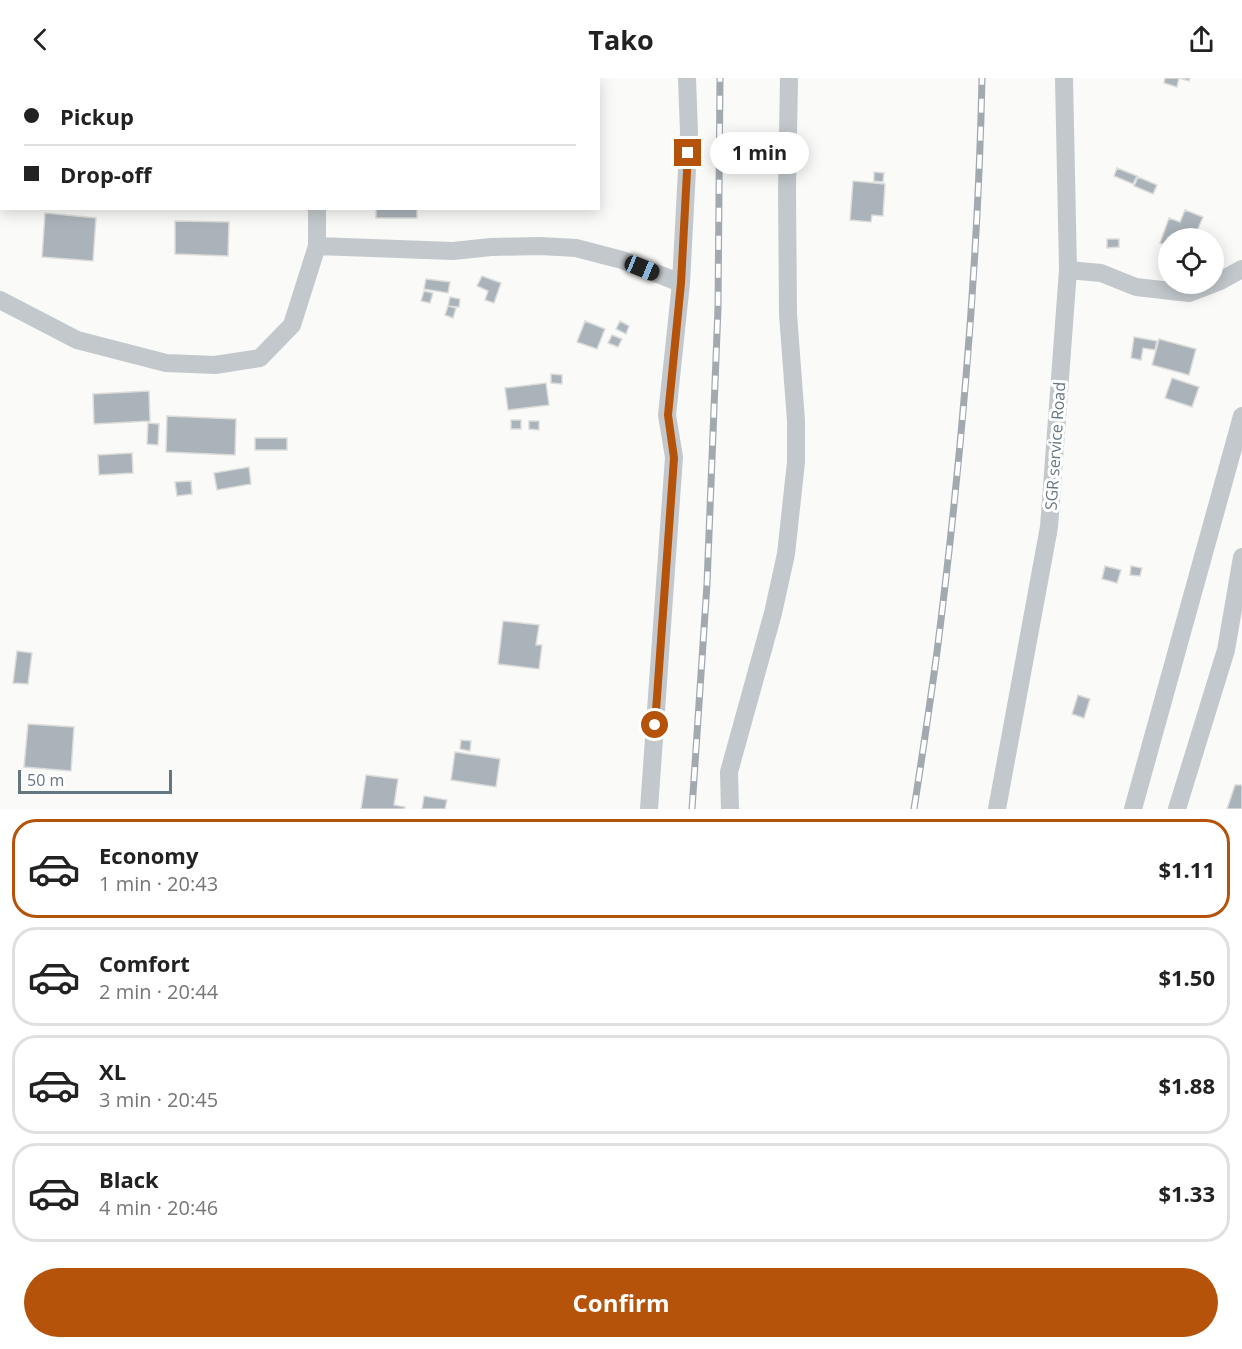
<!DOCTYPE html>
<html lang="en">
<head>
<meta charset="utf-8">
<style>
  body { margin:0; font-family:"Open Sans",sans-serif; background:#f2f2f2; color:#222; height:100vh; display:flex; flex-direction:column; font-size:22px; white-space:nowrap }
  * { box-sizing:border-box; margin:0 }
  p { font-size:20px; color:#767676 }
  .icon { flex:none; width:33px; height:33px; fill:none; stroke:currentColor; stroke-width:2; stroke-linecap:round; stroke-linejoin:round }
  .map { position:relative; height:731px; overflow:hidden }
  .side { display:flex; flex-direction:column; background:#fff; flex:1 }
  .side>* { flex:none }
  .banner { position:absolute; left:0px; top:0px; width:600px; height:132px; box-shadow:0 3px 15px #0003; display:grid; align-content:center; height:132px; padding:0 24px; background:#fff }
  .controls { position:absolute; left:1158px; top:150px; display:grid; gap:12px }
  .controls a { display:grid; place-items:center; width:66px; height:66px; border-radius:50%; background:#fff; box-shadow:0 3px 15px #0003; font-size:30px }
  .scale { position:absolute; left:18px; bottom:15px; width:154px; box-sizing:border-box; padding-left:6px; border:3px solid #657683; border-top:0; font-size:16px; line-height:21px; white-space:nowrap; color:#657683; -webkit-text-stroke:4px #fff; paint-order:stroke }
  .end { position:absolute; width:27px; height:27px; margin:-14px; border:8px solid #b45309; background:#fff; box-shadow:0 0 0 3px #fff }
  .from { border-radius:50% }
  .bubble { position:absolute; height:42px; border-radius:21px; background:#fff; box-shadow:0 3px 15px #0003; font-size:20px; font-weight:700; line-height:42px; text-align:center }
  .car { position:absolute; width:18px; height:36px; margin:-18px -9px; border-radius:8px; box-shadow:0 0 4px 2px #0007; background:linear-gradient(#222 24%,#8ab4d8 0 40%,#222 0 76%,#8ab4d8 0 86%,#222 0) }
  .banner b { display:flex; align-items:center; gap:21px; height:57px; font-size:22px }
  .banner b+b { border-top:2px solid #e0e0e0 }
  .banner i { width:15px; height:15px; background:#222 }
  ul { padding:10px 0 0; list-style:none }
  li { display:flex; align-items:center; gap:18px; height:99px; margin:0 12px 9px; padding:0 12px; border:3px solid #e0e0e0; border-radius:24px }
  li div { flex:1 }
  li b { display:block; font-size:22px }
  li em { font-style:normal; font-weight:700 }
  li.active { border-color:#b45309 }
  li>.icon { width:54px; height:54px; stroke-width:1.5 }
  .action { display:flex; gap:12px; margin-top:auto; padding:12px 24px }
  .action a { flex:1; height:69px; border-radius:36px; background:#b45309; color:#fff; font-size:24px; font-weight:700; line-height:69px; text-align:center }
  header { display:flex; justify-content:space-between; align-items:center; height:78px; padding:0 24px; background:#fff; font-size:27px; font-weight:700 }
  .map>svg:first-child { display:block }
</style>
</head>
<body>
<header><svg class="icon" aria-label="back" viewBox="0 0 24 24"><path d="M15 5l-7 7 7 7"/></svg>Tako<svg class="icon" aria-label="share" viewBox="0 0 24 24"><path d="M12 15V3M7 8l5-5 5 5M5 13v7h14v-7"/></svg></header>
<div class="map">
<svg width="1242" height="731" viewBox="0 0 1242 731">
  <rect width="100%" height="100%" fill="#fafaf8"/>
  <path fill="#aab3b9" stroke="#dcdcda" stroke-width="1.5" d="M138,0H164V2H138Z
    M225,0H281V2H225Z
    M1165,0H1190L1189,3L1179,0L1177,9L1164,5Z
    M1117,90L1137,98L1133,106L1114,98Z
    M874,94L884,95L883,104L874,103Z
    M1138,99L1157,107L1153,116L1134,108Z
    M853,103L885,106L883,138L872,137L871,144L850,142Z
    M376,130H417V140H376Z
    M1185,132L1203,139L1194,160H1168V168L1160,165L1169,140L1180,144Z
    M45,135L96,140L93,183L42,179Z
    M175,143L229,144L228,178L175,176Z
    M1107,161H1119V169L1107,170Z
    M482,198L501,205L494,225L485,222L488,213L477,208Z
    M426,201L450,204L448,215L424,211Z
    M424,213L433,215L430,225L421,223Z
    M450,219L460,221L459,229L448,228Z
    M448,228L456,230L453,240L445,237Z
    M585,243L605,251L597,271L577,264Z
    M620,243L629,248L626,256L616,251Z
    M612,257L622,261L618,269L608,265Z
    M1134,259L1157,263L1155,272L1143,270L1141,282L1131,280Z
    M1159,261L1196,271L1189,297L1152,287Z
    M551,296L562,297V306L551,305Z
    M1172,300L1199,309L1192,329L1165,320Z
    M546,305L549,327L508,332L505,310Z
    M149,313L150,343L94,346L93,316Z
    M167,338L236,341L235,377L166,374Z
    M511,342H521V351H511Z
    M529,343H539V352L529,351Z
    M148,345L159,346L158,367L147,366Z
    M255,360H287V372H255Z
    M132,375L133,395L99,397L98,377Z
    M249,389L251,406L217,412L214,395Z
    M191,403L192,416L177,418L175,404Z
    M1105,488L1121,492L1117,505L1102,501Z
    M1131,488L1142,490L1140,498L1130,497Z
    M503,543L539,547L536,567H542L539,591L498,586Z
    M17,573L32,575L28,606L13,605Z
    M1078,617L1090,621L1084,640L1072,636Z
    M28,646L74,649L71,693L24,689Z
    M461,662L471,663L470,673L460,671Z
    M455,674L500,681L496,709L451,702Z
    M366,697L398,701L394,727L405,729L404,731H361Z
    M1235,707H1242V731H1227Z
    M424,718L447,722L445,731H422Z"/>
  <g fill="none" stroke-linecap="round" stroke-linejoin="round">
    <path stroke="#c3c8cc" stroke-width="18" d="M319,2V0
      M317,168L453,173L491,169L540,168L576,170L622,182L681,205
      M1068,192L1101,195L1136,209L1189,215L1220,203L1242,191
      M0,222L77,262L166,285L215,287L260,280L292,247L317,168V130
      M649,731L674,379L667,337L681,205L689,54L687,0
      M730,731L729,694L773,535L786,476L796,384V343L788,236L787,112L789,0
      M997,731L1049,449L1068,192L1064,0
      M1133,731L1242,338
      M1177,731L1226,572L1242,479"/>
    <defs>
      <path id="rail" d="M692,731L707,506L718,230L720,0
        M914,731C922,679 930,626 937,574C961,384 978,192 982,0"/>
    </defs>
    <use href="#rail" stroke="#a2aab0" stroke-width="7"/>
    <use href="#rail" stroke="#fff" stroke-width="4.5" stroke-dasharray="14" stroke-linecap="butt"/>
  </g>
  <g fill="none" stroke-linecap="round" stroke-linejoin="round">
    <path stroke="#b45309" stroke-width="8" d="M655,647L674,380L668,337L681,205L688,75"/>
  </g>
  <g text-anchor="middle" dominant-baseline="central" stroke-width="6" stroke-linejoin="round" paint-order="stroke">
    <g font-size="16" fill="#657683" stroke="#fff">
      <text transform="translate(1055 368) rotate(-86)">SGR service Road</text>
    </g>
  </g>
</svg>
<div class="controls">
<a><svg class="icon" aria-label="locate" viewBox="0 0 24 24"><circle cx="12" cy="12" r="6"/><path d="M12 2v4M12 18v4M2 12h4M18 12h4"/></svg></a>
</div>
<div class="scale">50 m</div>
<i class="end from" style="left:655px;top:647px"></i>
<i class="end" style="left:688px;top:75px"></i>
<div class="bubble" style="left:710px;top:54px;width:99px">1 min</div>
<i class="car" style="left:642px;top:190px;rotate:112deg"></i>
<div class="banner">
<b><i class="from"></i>Pickup</b>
<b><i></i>Drop-off</b>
</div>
</div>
<section class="side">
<ul>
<li class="active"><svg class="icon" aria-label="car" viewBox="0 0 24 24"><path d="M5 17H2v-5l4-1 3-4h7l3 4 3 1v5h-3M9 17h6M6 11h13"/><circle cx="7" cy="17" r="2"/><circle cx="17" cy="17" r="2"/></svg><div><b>Economy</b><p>1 min · 20:43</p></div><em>$1.11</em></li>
<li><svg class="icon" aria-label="car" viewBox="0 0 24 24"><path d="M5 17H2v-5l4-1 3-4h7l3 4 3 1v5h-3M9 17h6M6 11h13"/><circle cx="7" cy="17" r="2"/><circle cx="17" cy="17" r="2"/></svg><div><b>Comfort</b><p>2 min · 20:44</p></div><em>$1.50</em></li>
<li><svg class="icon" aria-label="car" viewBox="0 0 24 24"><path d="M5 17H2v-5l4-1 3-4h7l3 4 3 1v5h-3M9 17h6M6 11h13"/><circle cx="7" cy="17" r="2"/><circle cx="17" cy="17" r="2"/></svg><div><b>XL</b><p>3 min · 20:45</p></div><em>$1.88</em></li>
<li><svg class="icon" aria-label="car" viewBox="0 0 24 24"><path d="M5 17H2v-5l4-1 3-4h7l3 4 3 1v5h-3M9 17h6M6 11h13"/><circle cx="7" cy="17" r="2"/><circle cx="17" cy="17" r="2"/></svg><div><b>Black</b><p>4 min · 20:46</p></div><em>$1.33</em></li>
</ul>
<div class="action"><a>Confirm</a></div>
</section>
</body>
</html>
